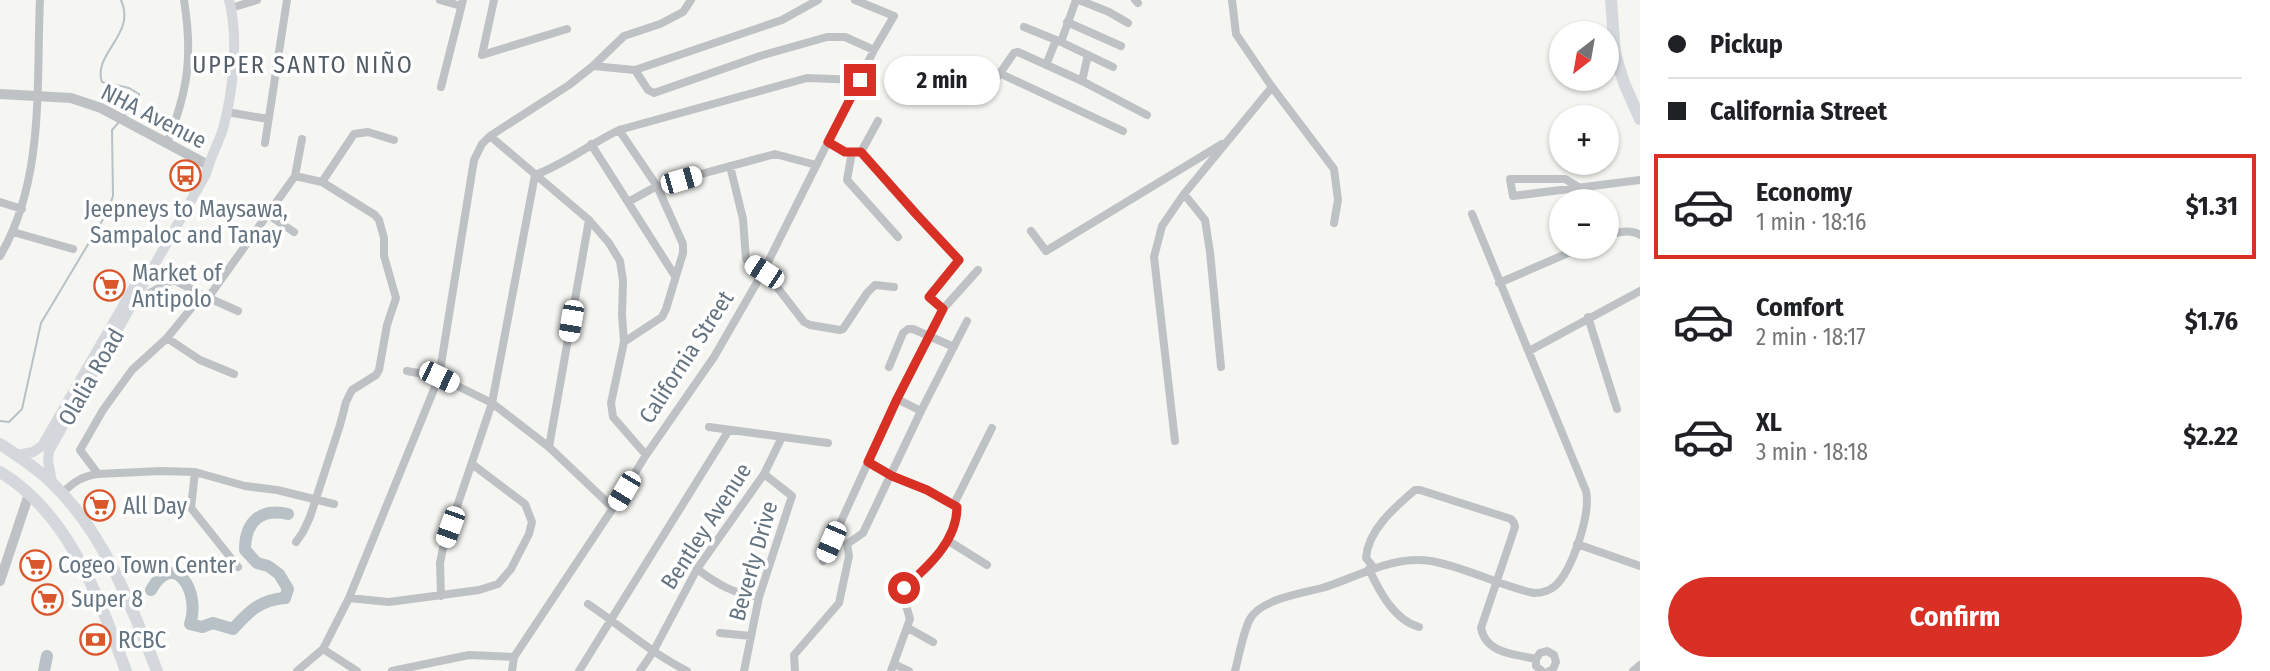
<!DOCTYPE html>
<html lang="en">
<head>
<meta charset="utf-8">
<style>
  body { margin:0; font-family:"Fira Sans Condensed",sans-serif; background:#f2f2f2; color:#202124; height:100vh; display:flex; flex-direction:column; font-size:26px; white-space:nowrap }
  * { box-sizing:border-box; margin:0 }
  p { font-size:23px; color:#757577 }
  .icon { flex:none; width:38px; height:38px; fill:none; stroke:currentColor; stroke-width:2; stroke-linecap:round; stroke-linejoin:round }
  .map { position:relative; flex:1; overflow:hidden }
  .panel { display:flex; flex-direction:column; background:#fff; width:630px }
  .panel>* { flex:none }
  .hud { display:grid; align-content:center; height:154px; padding:0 28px; background:#fff }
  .needle { width:46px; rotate:211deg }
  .controls { position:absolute; left:1549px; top:21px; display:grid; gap:14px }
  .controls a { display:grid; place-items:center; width:70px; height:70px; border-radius:50%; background:#fff; box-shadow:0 2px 5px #0004; font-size:35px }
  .end { position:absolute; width:32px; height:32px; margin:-16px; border:9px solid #d93025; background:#fff; box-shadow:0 0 0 4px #fff }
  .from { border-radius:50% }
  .bubble { position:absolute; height:49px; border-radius:24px; background:#fff; box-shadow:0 2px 5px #0004; font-size:23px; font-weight:700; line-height:49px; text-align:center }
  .car { position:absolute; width:21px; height:42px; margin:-21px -10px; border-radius:9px; box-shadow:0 0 5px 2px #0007; background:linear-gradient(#fff 24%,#345 0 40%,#fff 0 76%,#345 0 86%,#fff 0) }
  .hud b { display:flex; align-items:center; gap:24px; height:66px; font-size:26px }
  .hud b+b { border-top:2px solid #e0e0e0 }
  .hud i { width:18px; height:18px; background:#202124 }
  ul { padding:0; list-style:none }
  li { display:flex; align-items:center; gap:21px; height:105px; margin:0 14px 10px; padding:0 14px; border:4px solid transparent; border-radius:0px }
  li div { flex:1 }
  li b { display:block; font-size:26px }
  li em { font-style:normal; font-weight:700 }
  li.on { border-color:#d93025 }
  li>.icon { width:63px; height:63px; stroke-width:1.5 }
  .action { display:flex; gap:14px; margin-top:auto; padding:14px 28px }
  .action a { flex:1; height:80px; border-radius:42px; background:#d93025; color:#fff; font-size:28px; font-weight:700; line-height:80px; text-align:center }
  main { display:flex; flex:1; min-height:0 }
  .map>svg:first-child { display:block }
</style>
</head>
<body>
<main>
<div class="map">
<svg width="1640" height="671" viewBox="0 0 1640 671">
  <rect width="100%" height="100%" fill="#f5f5f1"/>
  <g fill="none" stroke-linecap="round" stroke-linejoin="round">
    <path stroke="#b7c1c6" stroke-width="2" d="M121,0C137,34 92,54 102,82L129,88L139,94V100L125,115
      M0,421L9,422L22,409L41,323L108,211L113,196L112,130L119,122"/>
    <path stroke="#b7c1c6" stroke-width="12" d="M151,590C175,548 201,593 190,624L202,627L213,623L233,629C249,611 260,600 285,598L288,589L279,574L268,566L257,563L245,550C245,522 260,508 288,514
      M44,671L47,656"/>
    <path stroke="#bec2c5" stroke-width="8" d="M440,0L461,6
      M494,0L482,55L567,29
      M1079,0L1109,12L1128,23
      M1135,0L1138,3
      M1232,0L1236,34L1272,87L1334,169L1338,200L1334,223
      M231,8L257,0
      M1067,22L1121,46
      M1024,27L1061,42L1113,67
      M1061,42L1076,0
      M594,65L624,36L660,24L683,12L691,0
      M1046,65L1056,40
      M635,70L648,90L654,93L760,56L827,37H845L874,50
      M999,73L1123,131
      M1082,81L1088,55
      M991,86L1014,53L1018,52L1082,81L1147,115
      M441,87L463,0
      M227,112L268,119
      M878,121L861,152L959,260L929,297L943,309
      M619,130L657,186L683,244V253L666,309L662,317L624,342
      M490,136L589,220L609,243L620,261L623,281L622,315L624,342L611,403L613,417L646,455
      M828,142L845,152H854
      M167,143C188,91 193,56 184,0
      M265,143L287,0
      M591,144L675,276
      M852,152L847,180L898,237
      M730,166L743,219L746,259L763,272
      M295,176L322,182L375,215L379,220L384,238V256L396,298L387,325L379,370L376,375L352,390L346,402L340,425L310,517L303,532L296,542
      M322,182L354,134L368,132L394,140
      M1580,188L1565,179H1510L1513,196L1640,180
      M1184,194L1205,220L1210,252L1221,367
      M0,202L22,209
      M628,202L657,186L775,154L816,165
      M267,214L294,232
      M1031,231L1046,251L1222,144
      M13,232L73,249
      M1606,236C1616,232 1631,229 1640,235
      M0,256C45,179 36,86 40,0
      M761,276L777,287L804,322L810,325L840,330L843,329L867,293L875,285L894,287
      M1499,283L1582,247
      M134,295C149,298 160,285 174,280L202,295L238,311
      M208,298L295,176L302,139
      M1588,317L1617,409
      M167,338L200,360L234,374
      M1529,351L1640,291
      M889,367L903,333L908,329H913L954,347
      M407,371L439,377L492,403L549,447L613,508
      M897,399L943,309L978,270
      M709,427L828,443
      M1175,441L1154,257L1162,226L1184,194L1272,87
      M549,447L589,220
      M868,462L892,476L927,490L957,507C957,529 942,552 927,568C919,576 908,582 902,592L910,619L891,671
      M195,472L191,508L238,567
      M98,474L161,471L195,472L245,486L277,490L334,504
      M62,493C74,482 82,476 98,474L80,450L103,410L132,370L167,338L202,295
      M954,504L992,428
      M947,540L987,565
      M1577,544L1640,566
      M823,561L897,399L921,411
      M1374,568L1366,558C1368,530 1394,508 1415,490H1420L1511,519L1514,523L1515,527L1481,628C1486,654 1515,654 1536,659
      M697,569C717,584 734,594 759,597
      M1369,569C1379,591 1394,620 1419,627
      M441,596L440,563L443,548L492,403L535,175C565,164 590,144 619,130L807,78L860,80
      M349,598L389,602L479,590L498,584L511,569L529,534L532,522L525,504L472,464
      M588,604C621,626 651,653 687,671
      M908,628L933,642
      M720,633L751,636
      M323,649L357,671
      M894,664L909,671
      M297,671L323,649L349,598L439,377L474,160L482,144L490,136L569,85L593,66L635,70L782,20L818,0
      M392,671L469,655L514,657
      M512,671L514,657L613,508L646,455L714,357L763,272L874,50L894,16L855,0
      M579,671L729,430
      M640,671L653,652L697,569L764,474L782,437
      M744,671L759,597L792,496L764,474
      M795,671L794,655L839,603L849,556L847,544L863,533L921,411L967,321
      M1235,671C1239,656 1243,632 1250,619C1261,599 1303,593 1322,588C1358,577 1392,555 1431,561C1466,567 1499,586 1534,593C1541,593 1549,591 1555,586C1572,571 1591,514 1586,491L1472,214
      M1542,671L1536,666V659L1540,653L1547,651L1554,655L1556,662L1553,669L1549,671
      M1633,671L1640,665"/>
    <path stroke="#bec2c5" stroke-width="10" d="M0,94L71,98L101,108L208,165
      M0,581L29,494"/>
    <path stroke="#d4d8dc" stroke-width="10" d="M17,455L33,452L42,446L143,271
      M52,482L48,461L49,451L206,174C210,158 218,144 223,129C233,92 239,37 229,0"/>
    <path stroke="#d4d8dc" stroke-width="12" d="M1611,0L1615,54L1624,83L1640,119
      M0,444C18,456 37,468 52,483C104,533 131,605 157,671
      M0,472C70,514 99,599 126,671"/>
  </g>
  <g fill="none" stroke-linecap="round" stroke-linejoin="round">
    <path stroke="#d93025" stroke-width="9" d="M860,80L828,142L845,152H861L916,214L959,260L929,297L943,309L897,399L868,462L892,476L927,490L957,507C957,542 927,567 904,588"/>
  </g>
  <defs>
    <symbol id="bus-ring" viewBox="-11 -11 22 22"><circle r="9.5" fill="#fff" stroke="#da572c" stroke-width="1.5"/><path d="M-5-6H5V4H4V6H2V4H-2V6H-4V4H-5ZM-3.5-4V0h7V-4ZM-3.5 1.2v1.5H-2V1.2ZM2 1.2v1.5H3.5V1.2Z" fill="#da572c"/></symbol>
    <symbol id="supermarket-ring" viewBox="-11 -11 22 22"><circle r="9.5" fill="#fff" stroke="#da572c" stroke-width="1.5"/><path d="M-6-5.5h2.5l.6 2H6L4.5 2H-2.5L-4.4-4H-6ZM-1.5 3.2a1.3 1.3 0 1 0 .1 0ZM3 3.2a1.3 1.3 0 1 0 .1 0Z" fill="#da572c"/></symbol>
    <symbol id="bank-ring" viewBox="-11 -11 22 22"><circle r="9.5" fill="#fff" stroke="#da572c" stroke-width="1.5"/><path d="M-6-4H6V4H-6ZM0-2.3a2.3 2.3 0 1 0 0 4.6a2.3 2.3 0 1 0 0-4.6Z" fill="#da572c"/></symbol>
  </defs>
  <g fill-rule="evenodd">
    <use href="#bus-ring" x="168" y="158" width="35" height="35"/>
    <use href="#supermarket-ring" x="92" y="268" width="35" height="35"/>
    <use href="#supermarket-ring" x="82" y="488" width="35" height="35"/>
    <use href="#supermarket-ring" x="18" y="548" width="35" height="35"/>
    <use href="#supermarket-ring" x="30" y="582" width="35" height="35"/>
    <use href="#bank-ring" x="78" y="622" width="35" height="35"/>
  </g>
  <g text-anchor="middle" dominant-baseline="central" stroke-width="7" stroke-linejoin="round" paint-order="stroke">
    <g font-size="23" fill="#657481" stroke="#fff">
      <text transform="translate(154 116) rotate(27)">NHA Avenue</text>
      <text transform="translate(686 357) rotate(-57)">California Street</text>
      <text transform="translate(91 377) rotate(-60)">Olalia Road</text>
      <text transform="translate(706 526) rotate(-57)">Bentley Avenue</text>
      <text transform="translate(753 561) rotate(-74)">Beverly Drive</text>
    </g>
    <g font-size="23" fill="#657481" stroke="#fff" text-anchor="start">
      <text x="186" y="209" text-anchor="middle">Jeepneys to Maysawa,<tspan x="186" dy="26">Sampaloc and Tanay</tspan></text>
      <text x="132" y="273">Market of<tspan x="132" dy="26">Antipolo</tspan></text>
      <text x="123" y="506">All Day</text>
      <text x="58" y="565">Cogeo Town Center</text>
      <text x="71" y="599">Super 8</text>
      <text x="118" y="640">RCBC</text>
    </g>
    <g font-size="24" letter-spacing="2" fill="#535d66" stroke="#fff">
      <text x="303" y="65">UPPER SANTO NIÑO</text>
    </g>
  </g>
</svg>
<div class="controls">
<a><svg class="needle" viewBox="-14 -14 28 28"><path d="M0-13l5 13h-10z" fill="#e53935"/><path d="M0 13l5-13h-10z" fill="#757577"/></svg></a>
<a>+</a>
<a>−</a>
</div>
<i class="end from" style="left:904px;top:588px"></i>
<i class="end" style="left:860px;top:80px"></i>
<div class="bubble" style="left:884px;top:56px;width:116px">2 min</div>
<i class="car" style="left:681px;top:180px;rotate:74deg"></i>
<i class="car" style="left:764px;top:272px;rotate:303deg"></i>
<i class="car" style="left:571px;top:321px;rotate:190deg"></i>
<i class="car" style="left:439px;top:377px;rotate:116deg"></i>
<i class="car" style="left:624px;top:491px;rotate:211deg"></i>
<i class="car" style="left:450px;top:527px;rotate:200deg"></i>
<i class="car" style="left:831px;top:542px;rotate:203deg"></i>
</div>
<section class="panel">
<div class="hud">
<b><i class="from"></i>Pickup</b>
<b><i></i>California Street</b>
</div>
<ul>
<li class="on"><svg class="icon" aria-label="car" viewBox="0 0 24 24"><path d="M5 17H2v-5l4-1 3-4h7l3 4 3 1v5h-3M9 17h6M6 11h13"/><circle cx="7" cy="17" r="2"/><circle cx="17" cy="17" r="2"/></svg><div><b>Economy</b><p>1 min · 18:16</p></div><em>$1.31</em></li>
<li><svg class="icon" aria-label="car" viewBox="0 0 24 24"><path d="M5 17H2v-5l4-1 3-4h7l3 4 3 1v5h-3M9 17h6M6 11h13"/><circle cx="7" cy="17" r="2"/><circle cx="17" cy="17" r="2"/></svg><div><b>Comfort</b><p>2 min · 18:17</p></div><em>$1.76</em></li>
<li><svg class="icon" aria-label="car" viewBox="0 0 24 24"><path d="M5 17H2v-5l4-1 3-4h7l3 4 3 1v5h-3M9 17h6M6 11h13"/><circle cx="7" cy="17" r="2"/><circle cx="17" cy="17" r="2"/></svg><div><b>XL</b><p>3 min · 18:18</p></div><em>$2.22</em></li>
</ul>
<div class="action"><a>Confirm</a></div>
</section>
</main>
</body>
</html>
